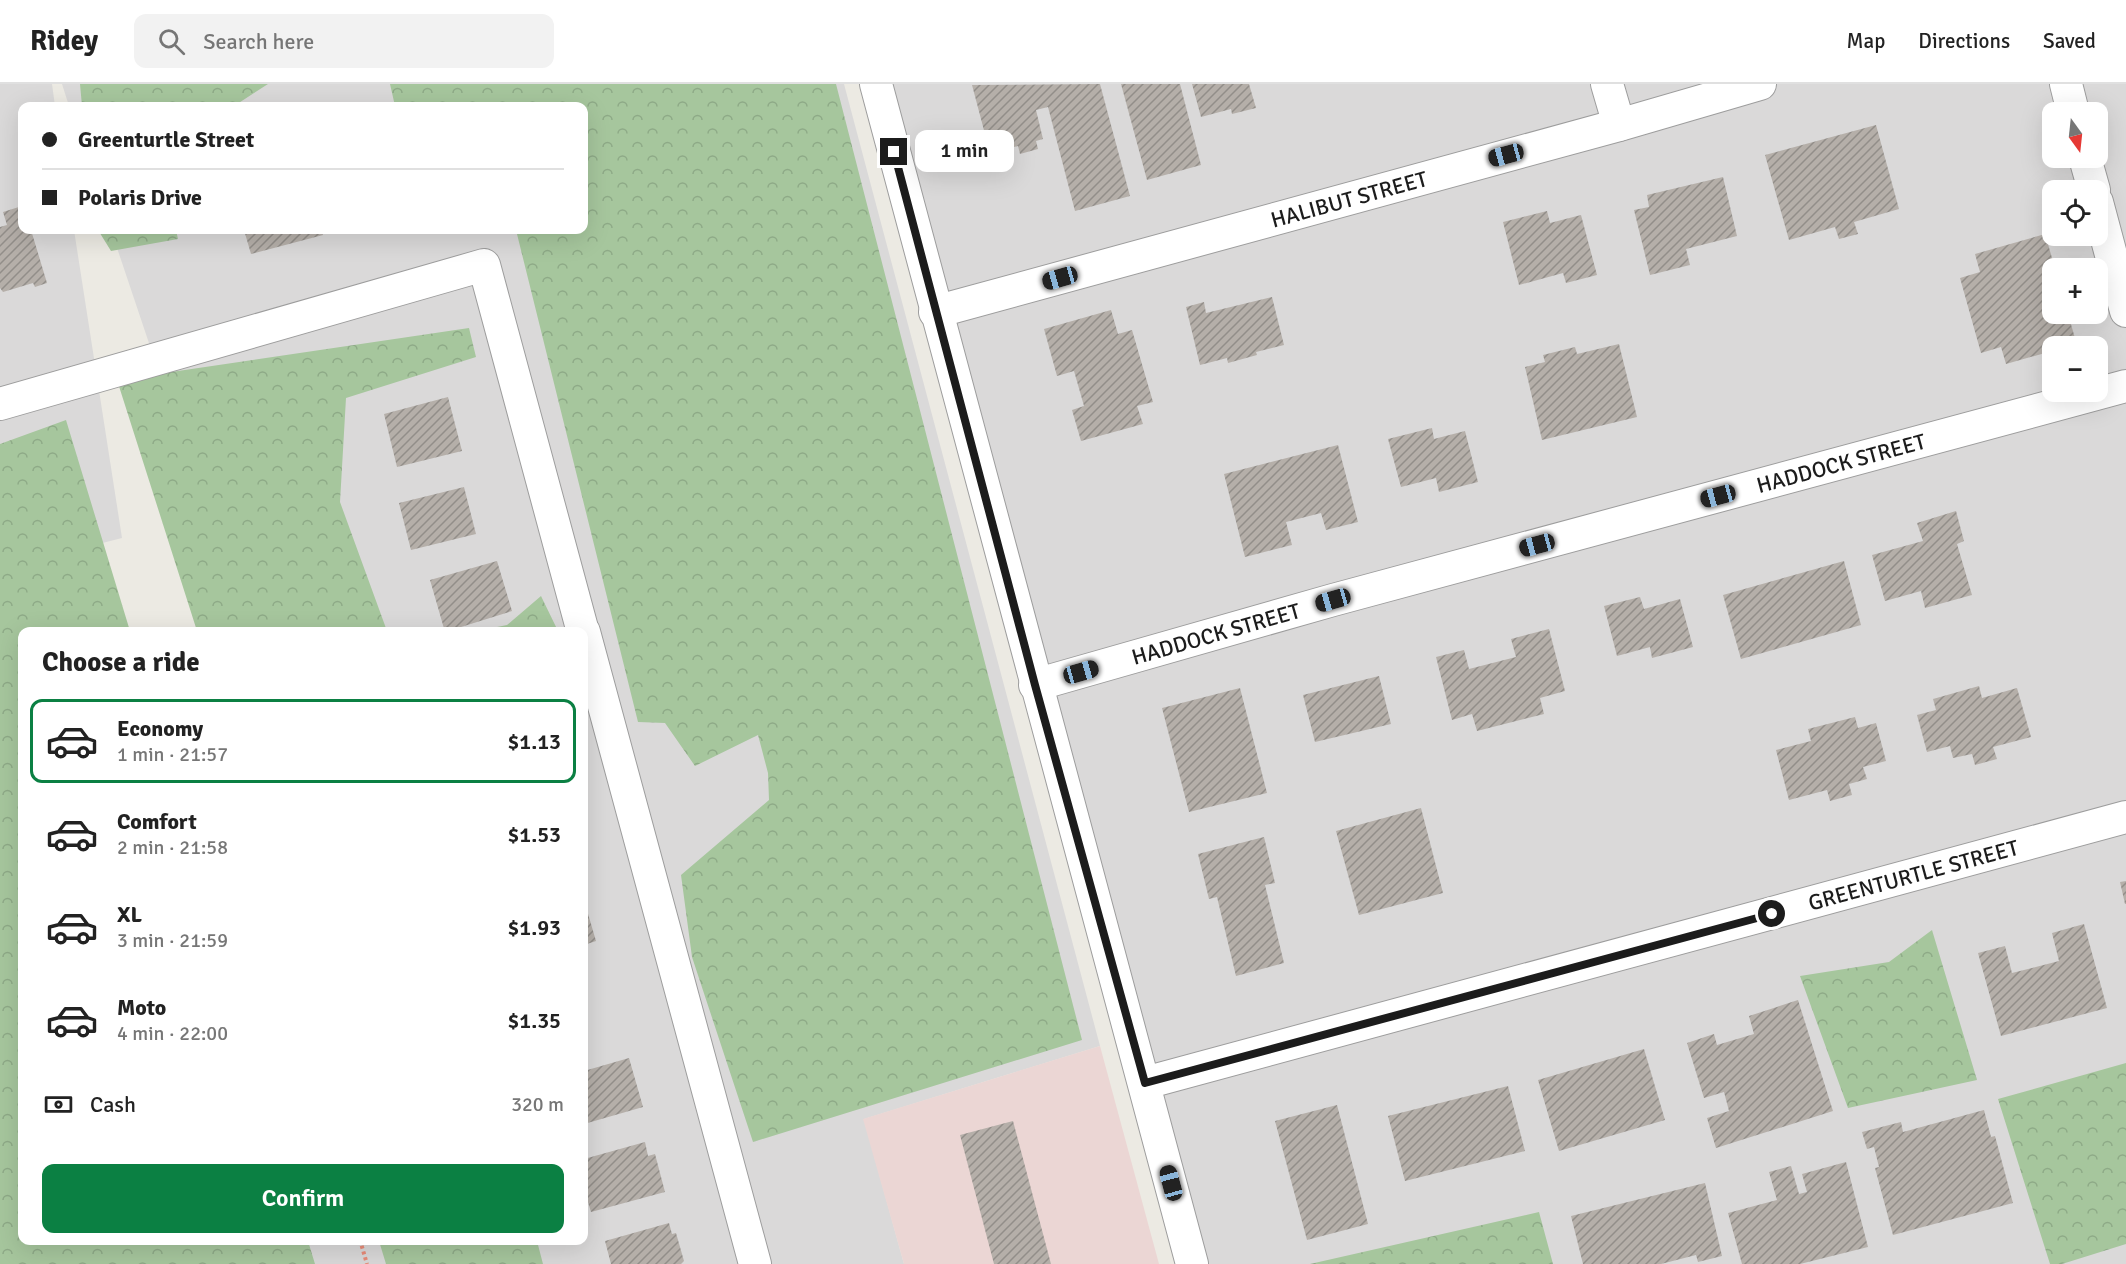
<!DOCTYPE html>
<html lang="en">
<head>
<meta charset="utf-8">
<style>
  body { margin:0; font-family:Signika,sans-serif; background:#f2f2f2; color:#222; height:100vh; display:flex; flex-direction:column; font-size:22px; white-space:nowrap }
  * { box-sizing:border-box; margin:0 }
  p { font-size:20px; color:#767676 }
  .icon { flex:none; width:33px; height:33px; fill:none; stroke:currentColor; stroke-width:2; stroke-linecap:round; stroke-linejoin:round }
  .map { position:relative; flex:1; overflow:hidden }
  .sheet { position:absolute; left:18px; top:543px; width:570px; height:618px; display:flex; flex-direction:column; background:#fff; border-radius:12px; box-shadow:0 6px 24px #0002 }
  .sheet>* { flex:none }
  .hud { position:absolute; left:18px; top:18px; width:570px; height:132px; border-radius:12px; box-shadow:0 6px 24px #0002; display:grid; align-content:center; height:132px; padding:0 24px; background:#fff }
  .needle { width:39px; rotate:165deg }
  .tools { position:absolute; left:2042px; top:18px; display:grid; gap:12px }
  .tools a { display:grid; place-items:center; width:66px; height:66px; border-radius:12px; background:#fff; box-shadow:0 6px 24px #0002; font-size:30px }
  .end { position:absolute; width:27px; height:27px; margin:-14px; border:8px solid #1c1c1c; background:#fff; box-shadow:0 0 0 3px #fff }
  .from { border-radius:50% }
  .bubble { position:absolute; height:42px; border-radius:12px; background:#fff; box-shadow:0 6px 24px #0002; font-size:20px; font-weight:600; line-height:42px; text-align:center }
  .car { position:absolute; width:18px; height:36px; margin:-18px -9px; border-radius:8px; box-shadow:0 0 4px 2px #0007; background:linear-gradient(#222 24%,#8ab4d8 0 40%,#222 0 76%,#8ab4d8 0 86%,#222 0) }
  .hud b { display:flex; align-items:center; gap:21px; height:57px; font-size:22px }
  .hud b+b { border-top:2px solid #e0e0e0 }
  .hud i { width:15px; height:15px; background:#222 }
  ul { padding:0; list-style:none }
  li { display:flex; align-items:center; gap:18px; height:84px; margin:0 12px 9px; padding:0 12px; border:3px solid transparent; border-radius:12px }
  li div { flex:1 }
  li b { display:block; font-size:22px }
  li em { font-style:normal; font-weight:600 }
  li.active { border-color:#0b8043 }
  li>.icon { width:54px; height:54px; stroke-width:1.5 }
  h2 { padding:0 24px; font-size:27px; line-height:72px }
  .pay { display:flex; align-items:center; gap:15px; height:66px; padding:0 24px; font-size:22px }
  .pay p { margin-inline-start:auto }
  .action { display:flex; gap:12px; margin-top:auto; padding:12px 24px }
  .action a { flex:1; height:69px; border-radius:12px; background:#0b8043; color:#fff; font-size:24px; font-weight:600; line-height:69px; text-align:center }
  header { display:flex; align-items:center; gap:36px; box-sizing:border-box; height:84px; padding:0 30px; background:#fff; border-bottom:2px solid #e0e0e0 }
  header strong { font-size:28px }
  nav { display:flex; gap:33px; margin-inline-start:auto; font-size:21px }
  .search { width:420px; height:54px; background:#f2f2f2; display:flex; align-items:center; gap:15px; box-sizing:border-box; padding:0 21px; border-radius:12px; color:#767676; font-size:22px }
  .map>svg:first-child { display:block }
</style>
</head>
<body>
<header>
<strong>Ridey</strong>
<div class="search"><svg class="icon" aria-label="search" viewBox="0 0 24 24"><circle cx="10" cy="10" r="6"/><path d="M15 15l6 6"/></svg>Search here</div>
<nav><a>Map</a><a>Directions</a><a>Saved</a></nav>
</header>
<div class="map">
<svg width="2126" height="1180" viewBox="0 0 2126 1180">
  <defs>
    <pattern id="forest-crowns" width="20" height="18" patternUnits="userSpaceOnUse" patternTransform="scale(1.5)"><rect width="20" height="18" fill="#a6c69d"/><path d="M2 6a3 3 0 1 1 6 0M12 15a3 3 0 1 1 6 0" fill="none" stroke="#8eaa87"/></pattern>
    <pattern id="building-hatch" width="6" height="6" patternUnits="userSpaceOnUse" patternTransform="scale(1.5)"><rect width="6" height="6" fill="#b5afa9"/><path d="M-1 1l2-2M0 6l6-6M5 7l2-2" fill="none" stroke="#928e89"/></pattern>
  </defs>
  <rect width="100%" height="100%" fill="#eceae3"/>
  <path fill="#dad9d9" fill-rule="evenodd" d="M0,0H52L55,22H22V146H74L122,454L0,485Z
    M62,0H844L1100,962L864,1035L904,1180H0L22,1156H584V548L236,547L200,411L111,146H584V22H69Z
    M876,0H2126V1180H1192ZM2052,28H2097V74H2052ZM2052,106H2097V152H2052ZM2052,184H2097V230H2052ZM2052,262H2097V308H2052Z"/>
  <path fill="#ebd6d4" d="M1100,962L1159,1180H904L863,1035Z"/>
  <path fill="url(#forest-crowns)" d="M80,0H268L234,22H82Z
    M390,0H836L1082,956L753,1058L692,873L681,791L769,716L768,689L758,651L695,682L665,639L638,638L516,146H584V22H395Z
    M98,146H176L178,155L111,167Z
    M469,244L476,273L346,314L340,418L387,547H197L117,296Z
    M66,336L130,547L22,548V1156L308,1157L315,1180H0V360Z
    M541,512L558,547H477L507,541Z
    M1932,846L1977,996L1848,1024L1800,892L1889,878Z
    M2126,979V1160L2062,1180H2050L1998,1015Z
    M1539,1128L1553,1180H1310Z
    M379,1157H537L543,1180H386Z"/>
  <path fill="url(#building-hatch)" d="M1100,0L1130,112L1075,127L1048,23L1036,26L1043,55L1036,57L1038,65L1020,70L1018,62L990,69L972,1Z
    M1121,0H1180L1201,81L1147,96Z
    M1192,0H1249L1256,24L1232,30L1231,25L1201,33Z
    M1876,41L1899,125L1854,138L1858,150L1839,155L1835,143L1789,156L1765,71Z
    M1723,93L1737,152L1686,165L1690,181L1650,191L1634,126L1649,123L1647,111Z
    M22,122V146H31L47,199L35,203L33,199L3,208L0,204V143L7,141L3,128Z
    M1547,127L1550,139L1581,131L1597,191L1566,199L1563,189L1519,201L1503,138Z
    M244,146H322L323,151L251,170Z
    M2045,150L2055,184L2042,188L2052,223V230L2055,232L2068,230L2077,261L2052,262V267L2006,280L2001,263L1981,269L1960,194L1980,188L1975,170Z
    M1272,213L1284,261L1256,268L1257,271L1228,279L1227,274L1200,281L1186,223L1204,218L1206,229Z
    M1111,226L1118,250L1132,246L1153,318L1137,322L1143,340L1081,357L1072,326L1084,322L1074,287L1057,292L1044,245Z
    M1619,260L1637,333L1542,356L1525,283L1545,278L1543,271L1575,263L1577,270Z
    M448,313L462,367L397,383L384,330Z
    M1432,344L1434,355L1465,347L1478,398L1439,408L1436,394L1401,403L1388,355Z
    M1338,361L1358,438L1326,446L1321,429L1286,438L1292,461L1245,473L1224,390Z
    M464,403L476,450L411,466L399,419Z
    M1956,427L1964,457L1957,460L1972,511L1925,524L1921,507L1885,517L1872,471L1923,457L1917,439Z
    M497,477L512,527L445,548L430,496Z
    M1844,477L1861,541L1741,575L1723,511Z
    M1640,513L1644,525L1680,515L1693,563L1652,574L1650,563L1617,572L1604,522Z
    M1549,545L1565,607L1540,614L1544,630L1477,647L1472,630L1452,636L1436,573L1464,566L1469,585L1516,573L1511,555Z
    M1379,592L1391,640L1315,658L1303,611Z
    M1979,602L1982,614L2017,604L2031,653L1993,663L1997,675L1975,681L1972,670L1953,674L1950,662L1927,668L1917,631L1936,626L1933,615Z
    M1240,604L1267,709L1189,728L1162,624Z
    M1855,633L1858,644L1876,639L1886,677L1863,683L1867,695L1849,700L1852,711L1830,717L1827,706L1789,716L1776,666L1811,657L1808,645Z
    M1421,724L1443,809L1359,831L1336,747Z
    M1264,753L1275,799L1265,801L1284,879L1236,892L1217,813L1209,815L1198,770Z
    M2126,797V820H2125L2120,798Z
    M584,816L596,857L584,861Z
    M2084,840L2107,924L2001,952L1978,869L2005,862L2012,889L2059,877L2052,849Z
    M1798,916L1833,1027L1716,1064L1707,1034L1729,1027L1724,1008L1704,1014L1687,959L1714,950L1717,961L1754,950L1749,932Z
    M1644,965L1665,1036L1559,1067L1538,996Z
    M629,974L643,1023L584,1040V987Z
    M1508,1002L1525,1067L1405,1097L1388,1032Z
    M1337,1021L1368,1140L1307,1156L1275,1037Z
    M1984,1026L1991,1053L1995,1052L2013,1119L1893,1151L1875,1084L1879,1083L1874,1063L1867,1065L1862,1048L1901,1038L1903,1048Z
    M1013,1037L1051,1180H994L960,1051Z
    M645,1058L648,1072L655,1070L665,1108L591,1128L587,1115L584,1116V1075Z
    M1846,1078L1868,1163L1800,1180H1742L1728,1129L1777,1116L1769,1088L1791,1082L1799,1110L1807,1108L1802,1090Z
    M1705,1099L1722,1172L1698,1178L1696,1171L1661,1180H1583L1571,1132Z
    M669,1139L672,1150L676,1149L684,1177L681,1180H611L605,1157Z"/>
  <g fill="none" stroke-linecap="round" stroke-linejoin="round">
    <defs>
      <g id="street">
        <path d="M876,0L1192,1180"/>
        <path d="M1607,0L1619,41"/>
        <path d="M2066,0L2073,28"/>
        <path d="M2085,74L2094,106"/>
        <path d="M2097,118L2126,227"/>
        <path id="s1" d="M935,228L1619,41L1760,0"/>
        <path d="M0,320L484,181L583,548"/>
        <path d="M584,548L755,1180"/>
        <path id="s2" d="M1035,601L1333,516L2126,302"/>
        <path id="s3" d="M1145,999L2126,733"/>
      </g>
    </defs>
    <use href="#street" stroke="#9d9d9d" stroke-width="34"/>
    <path stroke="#e88b78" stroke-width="4" stroke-dasharray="3 3" stroke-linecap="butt" d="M360,1156L367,1180"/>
    <use href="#street" stroke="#fff" stroke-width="32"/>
  </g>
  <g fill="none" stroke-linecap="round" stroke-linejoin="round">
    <path stroke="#1c1c1c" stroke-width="8" d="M894,68L1035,601L1145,999L1772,830"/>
  </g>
  <g text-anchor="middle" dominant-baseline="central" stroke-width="5" stroke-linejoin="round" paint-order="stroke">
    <g font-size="22" fill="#1c1c1c" stroke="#fff">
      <text stroke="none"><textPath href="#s1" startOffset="429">HALIBUT STREET</textPath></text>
      <text stroke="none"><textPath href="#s2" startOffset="836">HADDOCK STREET</textPath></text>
      <text stroke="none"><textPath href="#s2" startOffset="188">HADDOCK STREET</textPath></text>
      <text stroke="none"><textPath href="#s3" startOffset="796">GREENTURTLE STREET</textPath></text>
    </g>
  </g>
</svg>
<div class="tools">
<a><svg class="needle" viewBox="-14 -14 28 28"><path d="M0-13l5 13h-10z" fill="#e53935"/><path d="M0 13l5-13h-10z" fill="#767676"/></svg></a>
<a><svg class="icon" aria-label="locate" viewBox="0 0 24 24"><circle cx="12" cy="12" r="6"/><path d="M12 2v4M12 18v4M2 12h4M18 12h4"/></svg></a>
<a>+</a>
<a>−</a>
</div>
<i class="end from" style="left:1772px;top:830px"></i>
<i class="end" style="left:894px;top:68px"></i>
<div class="bubble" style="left:915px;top:46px;width:99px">1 min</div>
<i class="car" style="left:1506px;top:71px;rotate:255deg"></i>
<i class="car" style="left:1060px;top:194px;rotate:254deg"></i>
<i class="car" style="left:1718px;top:412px;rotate:255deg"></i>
<i class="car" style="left:1537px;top:461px;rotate:255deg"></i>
<i class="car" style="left:1333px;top:516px;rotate:254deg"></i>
<i class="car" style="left:1081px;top:588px;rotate:74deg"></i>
<i class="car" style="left:1171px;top:1099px;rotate:345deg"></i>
<div class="hud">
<b><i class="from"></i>Greenturtle Street</b>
<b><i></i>Polaris Drive</b>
</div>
<section class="sheet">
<h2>Choose a ride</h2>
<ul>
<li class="active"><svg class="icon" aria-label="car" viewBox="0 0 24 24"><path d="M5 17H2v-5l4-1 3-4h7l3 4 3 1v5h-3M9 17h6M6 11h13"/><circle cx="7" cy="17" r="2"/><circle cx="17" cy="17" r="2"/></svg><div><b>Economy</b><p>1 min · 21:57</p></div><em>$1.13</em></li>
<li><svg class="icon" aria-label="car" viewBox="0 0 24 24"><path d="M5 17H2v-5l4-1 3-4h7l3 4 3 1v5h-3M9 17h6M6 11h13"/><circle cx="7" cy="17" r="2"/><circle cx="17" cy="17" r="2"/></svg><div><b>Comfort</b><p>2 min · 21:58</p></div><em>$1.53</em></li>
<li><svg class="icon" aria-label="car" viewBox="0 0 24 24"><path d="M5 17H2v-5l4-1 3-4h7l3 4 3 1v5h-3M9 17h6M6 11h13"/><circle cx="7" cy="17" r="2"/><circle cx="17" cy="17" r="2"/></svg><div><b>XL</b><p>3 min · 21:59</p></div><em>$1.93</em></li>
<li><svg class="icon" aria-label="car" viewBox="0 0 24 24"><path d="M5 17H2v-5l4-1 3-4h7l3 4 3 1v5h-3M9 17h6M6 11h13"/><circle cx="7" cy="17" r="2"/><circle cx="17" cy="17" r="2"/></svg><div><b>Moto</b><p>4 min · 22:00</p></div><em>$1.35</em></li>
</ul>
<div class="pay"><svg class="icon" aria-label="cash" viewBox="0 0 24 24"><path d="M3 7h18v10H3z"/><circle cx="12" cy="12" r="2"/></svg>Cash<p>320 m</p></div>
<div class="action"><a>Confirm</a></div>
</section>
</div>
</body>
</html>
